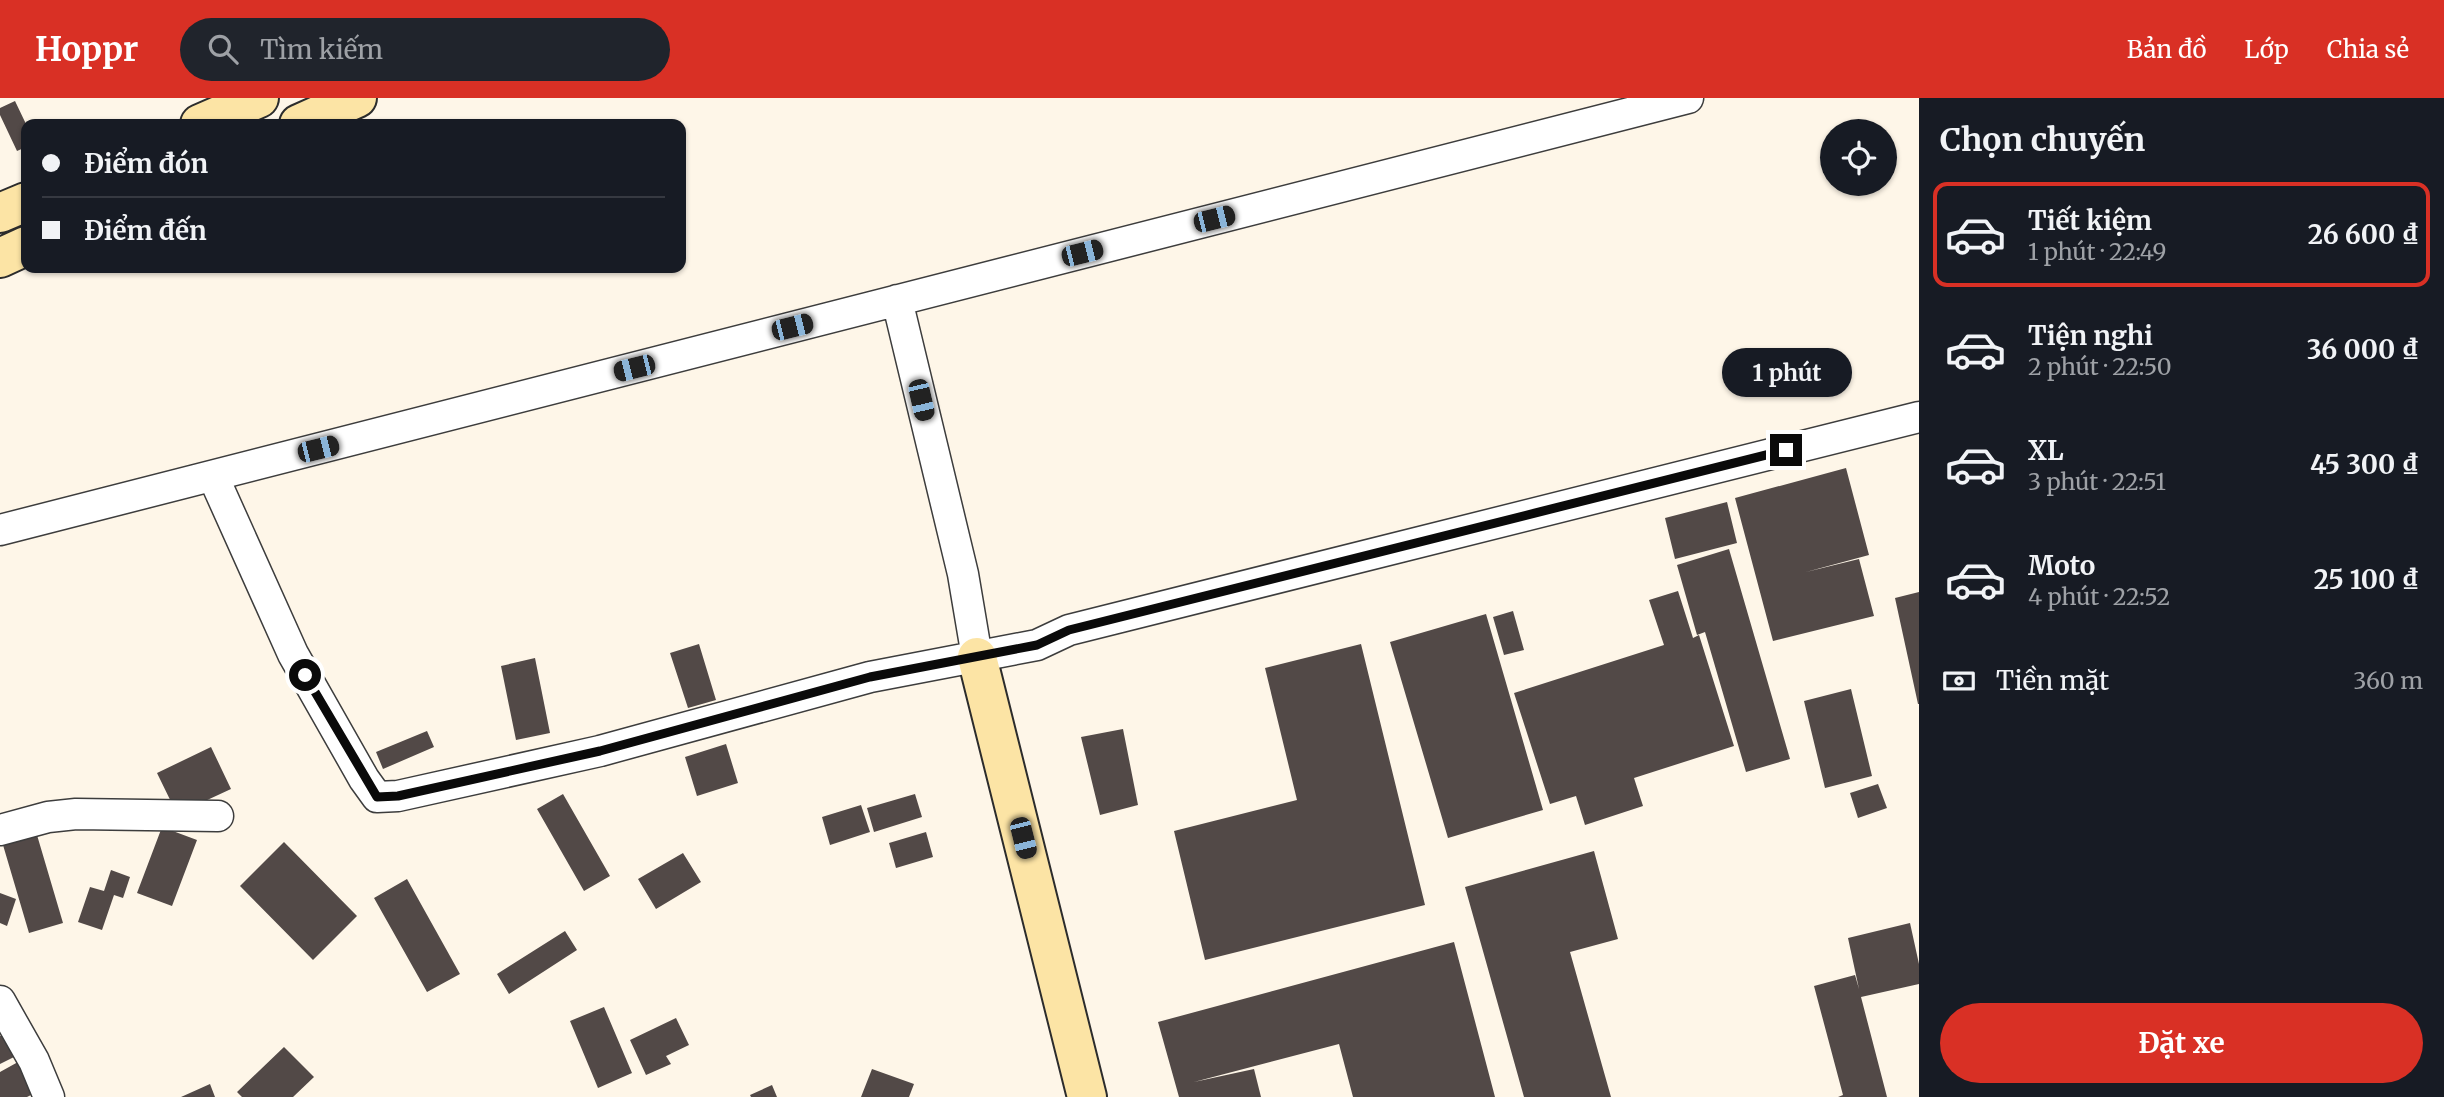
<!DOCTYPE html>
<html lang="vi">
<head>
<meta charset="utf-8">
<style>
  body { margin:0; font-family:Merriweather,serif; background:#20242c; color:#f1f3f6; height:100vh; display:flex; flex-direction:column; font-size:26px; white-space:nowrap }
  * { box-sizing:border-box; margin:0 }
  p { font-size:23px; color:#9ea1a6 }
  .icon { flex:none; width:38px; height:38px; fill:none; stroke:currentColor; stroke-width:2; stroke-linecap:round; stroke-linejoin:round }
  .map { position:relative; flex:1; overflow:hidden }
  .details { display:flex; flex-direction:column; background:#171b24; width:525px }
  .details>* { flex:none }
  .top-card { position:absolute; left:21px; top:21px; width:665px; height:154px; border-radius:14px; box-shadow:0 2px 5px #0004; display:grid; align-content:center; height:154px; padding:0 21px; background:#171b24 }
  .buttons { position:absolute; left:1820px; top:21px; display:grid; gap:14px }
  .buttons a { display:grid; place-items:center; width:77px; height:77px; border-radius:50%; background:#171b24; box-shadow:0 2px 5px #0004; font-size:35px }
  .end { position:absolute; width:32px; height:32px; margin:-16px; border:9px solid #0a0a0a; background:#fff; box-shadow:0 0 0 4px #fff }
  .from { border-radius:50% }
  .bubble { position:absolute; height:49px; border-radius:24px; background:#171b24; box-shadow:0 2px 5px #0004; font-size:23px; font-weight:700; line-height:49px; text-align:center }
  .car { position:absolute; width:21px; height:42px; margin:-21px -10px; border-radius:9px; box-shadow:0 0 5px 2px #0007; background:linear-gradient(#222 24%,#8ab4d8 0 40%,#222 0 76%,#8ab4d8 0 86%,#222 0) }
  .top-card b { display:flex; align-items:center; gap:24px; height:66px; font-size:26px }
  .top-card b+b { border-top:2px solid #363941 }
  .top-card i { width:18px; height:18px; background:#f1f3f6 }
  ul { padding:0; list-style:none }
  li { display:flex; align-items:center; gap:21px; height:105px; margin:0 14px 10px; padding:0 7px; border:4px solid transparent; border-radius:14px }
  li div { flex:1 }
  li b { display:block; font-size:26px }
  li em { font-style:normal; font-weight:700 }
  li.current { border-color:#d93025 }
  li>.icon { width:63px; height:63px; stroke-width:1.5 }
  h2 { padding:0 21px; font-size:32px; line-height:84px }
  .pay { display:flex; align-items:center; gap:18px; height:77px; padding:0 21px; font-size:26px }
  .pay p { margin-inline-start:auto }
  .button { display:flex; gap:14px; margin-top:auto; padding:14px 21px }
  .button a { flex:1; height:80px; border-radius:42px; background:#d93025; color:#fff; font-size:28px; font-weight:700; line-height:80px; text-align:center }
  header { display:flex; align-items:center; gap:42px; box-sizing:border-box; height:98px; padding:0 35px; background:#d93025; color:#fff }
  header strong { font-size:33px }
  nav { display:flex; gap:38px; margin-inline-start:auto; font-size:24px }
  .search { width:490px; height:63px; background:#20242c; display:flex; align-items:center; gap:18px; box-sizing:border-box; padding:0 24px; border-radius:38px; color:#9ea1a6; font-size:26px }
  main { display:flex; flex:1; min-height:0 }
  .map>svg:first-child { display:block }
</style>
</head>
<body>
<header>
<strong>Hoppr</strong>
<div class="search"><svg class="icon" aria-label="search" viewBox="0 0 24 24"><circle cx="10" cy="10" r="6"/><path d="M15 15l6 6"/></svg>Tìm kiếm</div>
<nav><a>Bản đồ</a><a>Lớp</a><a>Chia sẻ</a></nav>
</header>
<main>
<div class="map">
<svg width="1919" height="999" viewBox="0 0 1919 999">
  <rect width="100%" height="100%" fill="#fef6e8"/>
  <path fill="#524947" d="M15,3L26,26V49L17,53L0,17V10Z
    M1846,370L1869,457L1806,474L1859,461L1874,518L1773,543L1735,400Z
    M1727,404L1737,445L1675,461L1665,420Z
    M1729,451L1790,661L1746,674L1705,534L1697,537L1677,467Z
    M1678,493L1693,540L1699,537L1734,648L1634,680L1643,708L1585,727L1576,698L1550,706L1514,595L1664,547L1649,502Z
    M1919,494V606H1918L1895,500Z
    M1513,513L1524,552L1504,557L1493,519Z
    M1486,516L1543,712L1448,740L1390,544Z
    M699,546L716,602L688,610L670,555Z
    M1361,546L1425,807L1205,862L1174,733L1297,702L1265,570Z
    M535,560L550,635L516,642L501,568Z
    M1851,591L1872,678L1825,690L1804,603Z
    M1123,631L1138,707L1100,717L1081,639Z
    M427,633L434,649L383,671L376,654Z
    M726,646L738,685L697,698L685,659Z
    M211,649L231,691L177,716L157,675Z
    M1878,686L1887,710L1858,720L1850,695Z
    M563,696L610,778L584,793L537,711Z
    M915,696L922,719L874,734L867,710Z
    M861,707L870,734L830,747L822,719Z
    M162,729L197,742L172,808L137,795Z
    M926,734L933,759L896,770L889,745Z
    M37,737L63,825L29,835L3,747Z
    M284,744L357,818L313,862L240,788Z
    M1594,753L1618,841L1570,854L1611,999H1524L1465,789Z
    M683,755L701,784L656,811L638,781Z
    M111,772L130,779L123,800L114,797L102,832L78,824L90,789L104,793Z
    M407,781L460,876L427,894L374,800Z
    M0,795L16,801L7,828L0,825Z
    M1910,825L1919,866V886L1861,899L1887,999H1838L1843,997L1814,888L1855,877L1859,891L1848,840Z
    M565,833L577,852L509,896L497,876Z
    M1454,844L1495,999H1353L1339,946L1194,984L1254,971L1261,999H1179L1158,924Z
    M604,909L632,975L598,990L570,923Z
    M676,920L689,947L666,958L671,966L646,977L630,942Z
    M9,933L20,956L0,966V938Z
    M284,949L314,979L293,999H242L237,994Z
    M18,964L35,995L27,999H0V974Z
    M872,971L914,986L909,999H861Z
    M210,986L215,999H181Z
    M772,987L777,999H751L750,997Z"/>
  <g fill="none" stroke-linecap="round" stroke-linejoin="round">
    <defs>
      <path id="street" d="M897,202L963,476L977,559
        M213,378L293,556L364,681L377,699L398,698L600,653L870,579L1037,547L1069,532L1919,319
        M0,432L1688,0
        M0,732L48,719L76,716L218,718
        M0,903L34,963L49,999"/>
      <path id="secondary" d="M200,26L259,0
        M299,26L357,0
        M0,115L26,104
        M0,160L26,148
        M977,559L1087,999"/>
    </defs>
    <use href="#street" stroke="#3d3d3d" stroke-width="33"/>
    <use href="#secondary" stroke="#2c2c2c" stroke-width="42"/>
    <use href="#street" stroke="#fff" stroke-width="30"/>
    <use href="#secondary" stroke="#fce4a5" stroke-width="38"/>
  </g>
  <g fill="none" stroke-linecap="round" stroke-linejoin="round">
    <path stroke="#0a0a0a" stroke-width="9" d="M305,577L377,699L398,698L600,653L870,579L1037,547L1069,532L1786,352"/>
  </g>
</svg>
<div class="buttons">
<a><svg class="icon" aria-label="locate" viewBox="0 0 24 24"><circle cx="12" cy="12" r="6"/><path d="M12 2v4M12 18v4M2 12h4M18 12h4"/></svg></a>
</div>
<i class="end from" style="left:305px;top:577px"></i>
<i class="end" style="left:1786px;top:352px"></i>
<div class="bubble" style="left:1722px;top:250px;width:130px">1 phút</div>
<i class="car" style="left:1214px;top:121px;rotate:76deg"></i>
<i class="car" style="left:1082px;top:155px;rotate:76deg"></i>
<i class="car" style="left:792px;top:229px;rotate:76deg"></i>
<i class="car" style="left:634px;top:270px;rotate:256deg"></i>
<i class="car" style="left:921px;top:302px;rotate:167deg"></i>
<i class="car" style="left:318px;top:351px;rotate:76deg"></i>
<i class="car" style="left:1023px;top:740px;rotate:166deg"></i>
<div class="top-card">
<b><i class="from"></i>Điểm đón</b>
<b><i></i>Điểm đến</b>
</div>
</div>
<section class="details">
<h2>Chọn chuyến</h2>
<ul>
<li class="current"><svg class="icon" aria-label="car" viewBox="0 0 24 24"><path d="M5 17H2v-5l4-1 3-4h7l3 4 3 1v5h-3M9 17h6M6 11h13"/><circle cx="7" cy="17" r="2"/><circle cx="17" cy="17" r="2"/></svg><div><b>Tiết kiệm</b><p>1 phút · 22:49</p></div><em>26 600 ₫</em></li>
<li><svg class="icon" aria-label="car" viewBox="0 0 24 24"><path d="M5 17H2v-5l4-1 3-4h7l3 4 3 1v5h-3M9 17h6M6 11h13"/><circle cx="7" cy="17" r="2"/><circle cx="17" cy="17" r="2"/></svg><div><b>Tiện nghi</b><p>2 phút · 22:50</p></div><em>36 000 ₫</em></li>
<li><svg class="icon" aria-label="car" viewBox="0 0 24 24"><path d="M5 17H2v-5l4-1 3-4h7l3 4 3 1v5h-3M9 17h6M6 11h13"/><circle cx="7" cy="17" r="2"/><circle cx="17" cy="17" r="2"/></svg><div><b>XL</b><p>3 phút · 22:51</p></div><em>45 300 ₫</em></li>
<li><svg class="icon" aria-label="car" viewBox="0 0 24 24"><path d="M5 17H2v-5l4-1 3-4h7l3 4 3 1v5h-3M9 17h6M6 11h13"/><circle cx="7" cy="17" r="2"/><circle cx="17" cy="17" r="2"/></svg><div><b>Moto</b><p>4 phút · 22:52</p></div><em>25 100 ₫</em></li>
</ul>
<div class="pay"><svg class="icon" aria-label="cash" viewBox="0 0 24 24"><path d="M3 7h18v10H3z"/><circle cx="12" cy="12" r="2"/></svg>Tiền mặt<p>360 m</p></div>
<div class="button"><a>Đặt xe</a></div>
</section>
</main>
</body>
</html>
